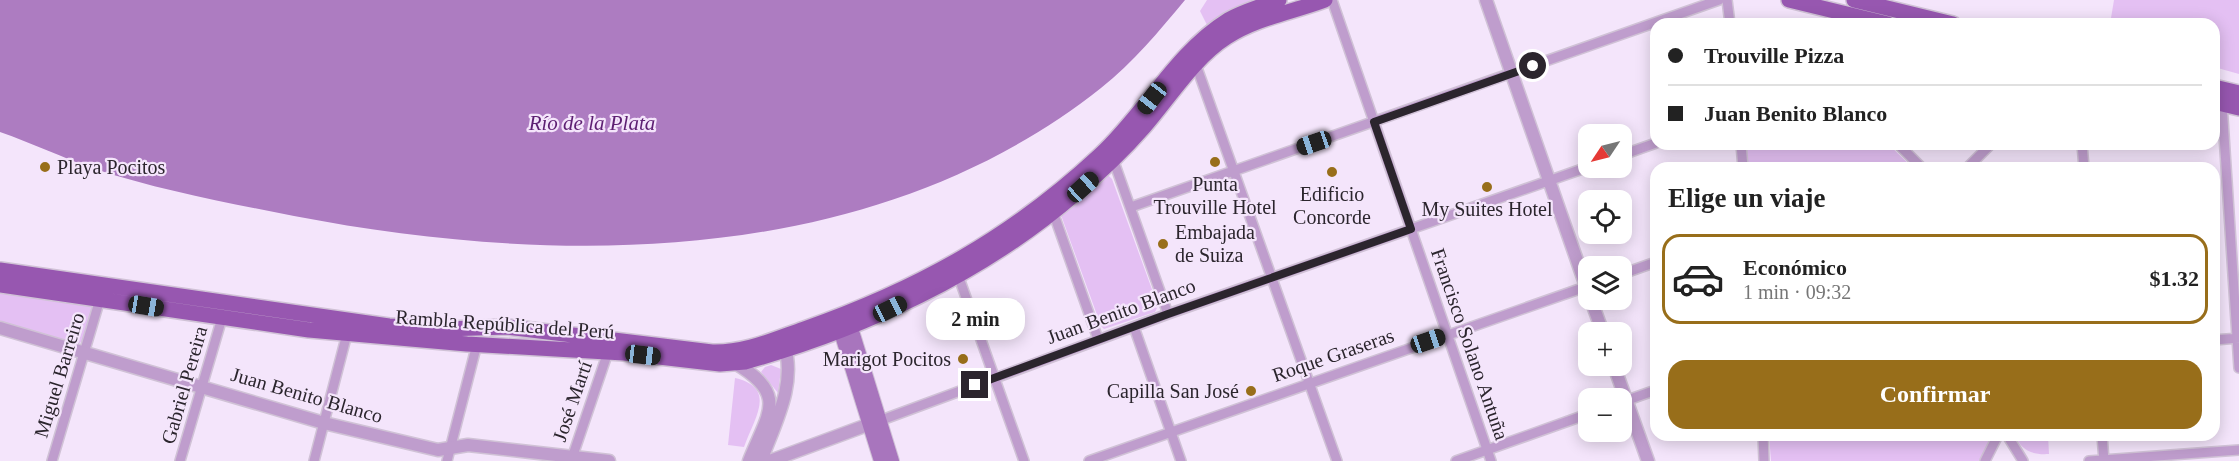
<!DOCTYPE html>
<html lang="es">
<head>
<meta charset="utf-8">
<style>
  body { margin:0; font-family:"Times New Roman",serif; background:#f2f2f2; color:#222; height:100vh; display:flex; flex-direction:column; font-size:22px; white-space:nowrap }
  * { box-sizing:border-box; margin:0 }
  p { font-size:20px; color:#767676 }
  .icon { flex:none; width:33px; height:33px; fill:none; stroke:currentColor; stroke-width:2; stroke-linecap:round; stroke-linejoin:round }
  .map { position:relative; flex:1; overflow:hidden }
  .panel { position:absolute; left:1650px; top:162px; width:570px; height:279px; display:flex; flex-direction:column; background:#fff; border-radius:18px; box-shadow:0 3px 15px #0003 }
  .panel>* { flex:none }
  .banner { position:absolute; left:1650px; top:18px; width:570px; height:132px; border-radius:18px; box-shadow:0 3px 15px #0003; display:grid; align-content:center; height:132px; padding:0 18px; background:#fff }
  .needle { width:39px; rotate:235deg }
  .tools { position:absolute; left:1578px; top:124px; display:grid; gap:12px }
  .tools a { display:grid; place-items:center; width:54px; height:54px; border-radius:12px; background:#fff; box-shadow:0 3px 15px #0003; font-size:30px }
  .end { position:absolute; width:27px; height:27px; margin:-14px; border:8px solid #2b252d; background:#fff; box-shadow:0 0 0 3px #fff }
  .from { border-radius:50% }
  .bubble { position:absolute; height:42px; border-radius:18px; background:#fff; box-shadow:0 3px 15px #0003; font-size:20px; font-weight:600; line-height:42px; text-align:center }
  .car { position:absolute; width:18px; height:36px; margin:-18px -9px; border-radius:8px; box-shadow:0 0 4px 2px #0007; background:linear-gradient(#222 24%,#8ab4d8 0 40%,#222 0 76%,#8ab4d8 0 86%,#222 0) }
  .banner b { display:flex; align-items:center; gap:21px; height:57px; font-size:22px }
  .banner b+b { border-top:2px solid #e0e0e0 }
  .banner i { width:15px; height:15px; background:#222 }
  ul { padding:0; list-style:none }
  li { display:flex; align-items:center; gap:18px; height:90px; margin:0 12px 9px; padding:0 6px; border:3px solid transparent; border-radius:18px }
  li div { flex:1 }
  li b { display:block; font-size:22px }
  li em { font-style:normal; font-weight:600 }
  li.active { border-color:#986e1a }
  li>.icon { width:54px; height:54px; stroke-width:1.5 }
  h2 { padding:0 18px; font-size:27px; line-height:72px }
  .button { display:flex; gap:12px; margin-top:auto; padding:12px 18px }
  .button a { flex:1; height:69px; border-radius:18px; background:#986e1a; color:#fff; font-size:24px; font-weight:600; line-height:69px; text-align:center }
  .map>svg:first-child { display:block }
</style>
</head>
<body>
<div class="map">
<svg width="2239" height="461" viewBox="0 0 2239 461">
  <rect width="100%" height="100%" fill="#f4e5fb"/>
  <path fill="#e4c0f3" d="M1207,0H1254L1208,27L1200,11Z
    M2114,0H2239V74L2214,67V24H2110Z
    M1745,144H1888L1913,168H1747Z
    M1107,174L1112,179L1158,306L1155,312L1104,329L1101,326L1061,215Z
    M0,289L89,303L93,310L84,340L77,345L0,323Z
    M771,365L781,369L778,393L761,372L765,367Z
    M735,378C778,388 754,418 744,447L728,445Z
    M1769,435H1992L1979,461H1771Z
    M2015,435H2048L2049,454C2033,455 2021,451 2015,435Z"/>
  <path fill="#ad7cc1" d="M0,0H1185C1159,31 1133,63 1101,88C875,267 565,268 294,216C228,203 159,190 95,169C63,158 32,143 0,132Z"/>
  <g fill="none" stroke-linecap="round" stroke-linejoin="round">
    <defs>
      <path id="minor" d="M1332,0L1491,461
        M1727,0L1730,24
        M1196,65L1337,461
        M2222,104L2239,368
        M1741,144L1743,168
        M1898,144L1922,168
        M2082,144L2084,168
        M1622,155L1656,143
        M1113,159L1168,314
        M1967,168L1991,144
        M1131,207L1719,0
        M1053,212L1098,339
        M1622,274L1656,262
        M958,275L1024,461
        M1134,327L1181,461
        M2214,340L2239,338
        M1622,402L1656,390
        M879,421L1168,314L1588,167
        M1763,435L1764,461
        M2007,435L2023,461
        M2102,435L2104,461
        M52,461L100,299
        M180,461L222,318
        M314,461L348,330
        M447,461L477,344
        M571,461L608,352
        M1089,461L1588,286
        M1456,461L1588,414
        M1985,461L1998,435
        M2089,461L2239,450"/>
      <path id="tertiary" d="M1486,0L1588,292
        M1591,300L1603,333
        M0,328L324,423L438,450L468,445L609,461
        M735,363C789,395 768,413 749,461
        M1614,366L1648,461
        M761,461C775,423 797,384 784,344
        M770,461L878,421"/>
      <path id="secondary" d="M847,315L892,461
        M840,329L881,461"/>
      <path id="primary" d="M1789,0L1888,24
        M1854,0L1953,24
        M2214,87L2239,93
        M2214,102L2239,108
        M0,270L389,326L445,329L507,327L712,352C745,353 775,339 804,329C918,289 1012,237 1100,155C1145,114 1175,53 1228,20C1244,11 1262,6 1279,0
        M0,285L309,330L467,344L624,353L720,364L745,362C864,329 982,274 1075,194C1100,173 1123,151 1144,127C1170,97 1194,58 1227,37C1256,18 1293,12 1325,0"/>
    </defs>
    <use href="#minor" stroke="#d0c2d6" stroke-width="12"/>
    <use href="#tertiary" stroke="#d0c2d6" stroke-width="15"/>
    <use href="#secondary" stroke="#d0c2d6" stroke-width="16"/>
    <use href="#primary" stroke="#d0c2d6" stroke-width="18"/>
    <use href="#minor" stroke="#bf9dcd" stroke-width="9"/>
    <use href="#tertiary" stroke="#bf9dcd" stroke-width="12"/>
    <use href="#secondary" stroke="#a875bd" stroke-width="14"/>
    <use href="#primary" stroke="#9757b0" stroke-width="15"/>
  </g>
  <g fill="none" stroke-linecap="round" stroke-linejoin="round">
    <path stroke="#2b252d" stroke-width="8" d="M975,385L1168,314L1411,229L1374,122L1533,66"/>
  </g>
  <g fill="#986e1a" stroke="#f4e5fb" stroke-width="2">
    <circle cx="1215" cy="162" r="6"/>
    <circle cx="45" cy="167" r="6"/>
    <circle cx="1332" cy="172" r="6"/>
    <circle cx="1487" cy="187" r="6"/>
    <circle cx="1163" cy="244" r="6"/>
    <circle cx="963" cy="359" r="6"/>
    <circle cx="1251" cy="391" r="6"/>
  </g>
  <g text-anchor="middle" dominant-baseline="central" stroke-width="4.5" stroke-linejoin="round" paint-order="stroke">
    <g font-size="20" fill="#2b252d" stroke="#f4e5fb">
      <text x="57" y="167" text-anchor="start">Playa Pocitos</text>
      <text x="1215" y="184">Punta<tspan x="1215" dy="23">Trouville Hotel</tspan></text>
      <text x="1332" y="194">Edificio<tspan x="1332" dy="23">Concorde</tspan></text>
      <text x="1487" y="209">My Suites Hotel</text>
      <text x="1175" y="232" text-anchor="start">Embajada<tspan x="1175" dy="23">de Suiza</tspan></text>
      <text x="951" y="359" text-anchor="end">Marigot Pocitos</text>
      <text x="1239" y="391" text-anchor="end">Capilla San José</text>
    </g>
    <g font-size="20" fill="#2b252d" stroke="#f4e5fb">
      <text transform="translate(1121 311) rotate(-20)">Juan Benito Blanco</text>
      <text transform="translate(505 324) rotate(4)">Rambla República del Perú</text>
      <text transform="translate(1470 344) rotate(71)">Francisco Solano Antuña</text>
      <text transform="translate(1333 355) rotate(-19)">Roque Graseras</text>
      <text transform="translate(59 375) rotate(-73)">Miguel Barreiro</text>
      <text transform="translate(184 385) rotate(-74)">Gabriel Pereira</text>
      <text transform="translate(307 395) rotate(16)">Juan Benito Blanco</text>
      <text transform="translate(572 401) rotate(-71)">José Martí</text>
    </g>
    <g font-size="21" font-style="italic" fill="#5d1f72" stroke="#f4e5fb">
      <text x="592" y="123">Río de la Plata</text>
    </g>
  </g>
</svg>
<div class="tools">
<a><svg class="needle" viewBox="-14 -14 28 28"><path d="M0-13l5 13h-10z" fill="#e53935"/><path d="M0 13l5-13h-10z" fill="#767676"/></svg></a>
<a><svg class="icon" aria-label="locate" viewBox="0 0 24 24"><circle cx="12" cy="12" r="6"/><path d="M12 2v4M12 18v4M2 12h4M18 12h4"/></svg></a>
<a><svg class="icon" aria-label="layers" viewBox="0 0 24 24"><path d="M12 4l9 5-9 5-9-5zM3 14l9 5 9-5"/></svg></a>
<a>+</a>
<a>−</a>
</div>
<i class="end from" style="left:1533px;top:66px"></i>
<i class="end" style="left:975px;top:385px"></i>
<div class="bubble" style="left:926px;top:298px;width:99px">2 min</div>
<i class="car" style="left:1152px;top:98px;rotate:218deg"></i>
<i class="car" style="left:1314px;top:143px;rotate:251deg"></i>
<i class="car" style="left:1083px;top:187px;rotate:48deg"></i>
<i class="car" style="left:146px;top:306px;rotate:99deg"></i>
<i class="car" style="left:890px;top:309px;rotate:64deg"></i>
<i class="car" style="left:1428px;top:341px;rotate:71deg"></i>
<i class="car" style="left:643px;top:355px;rotate:97deg"></i>
<div class="banner">
<b><i class="from"></i>Trouville Pizza</b>
<b><i></i>Juan Benito Blanco</b>
</div>
<section class="panel">
<h2>Elige un viaje</h2>
<ul>
<li class="active"><svg class="icon" aria-label="car" viewBox="0 0 24 24"><path d="M5 17H2v-5l4-1 3-4h7l3 4 3 1v5h-3M9 17h6M6 11h13"/><circle cx="7" cy="17" r="2"/><circle cx="17" cy="17" r="2"/></svg><div><b>Económico</b><p>1 min · 09:32</p></div><em>$1.32</em></li>
</ul>
<div class="button"><a>Confirmar</a></div>
</section>
</div>
</body>
</html>
